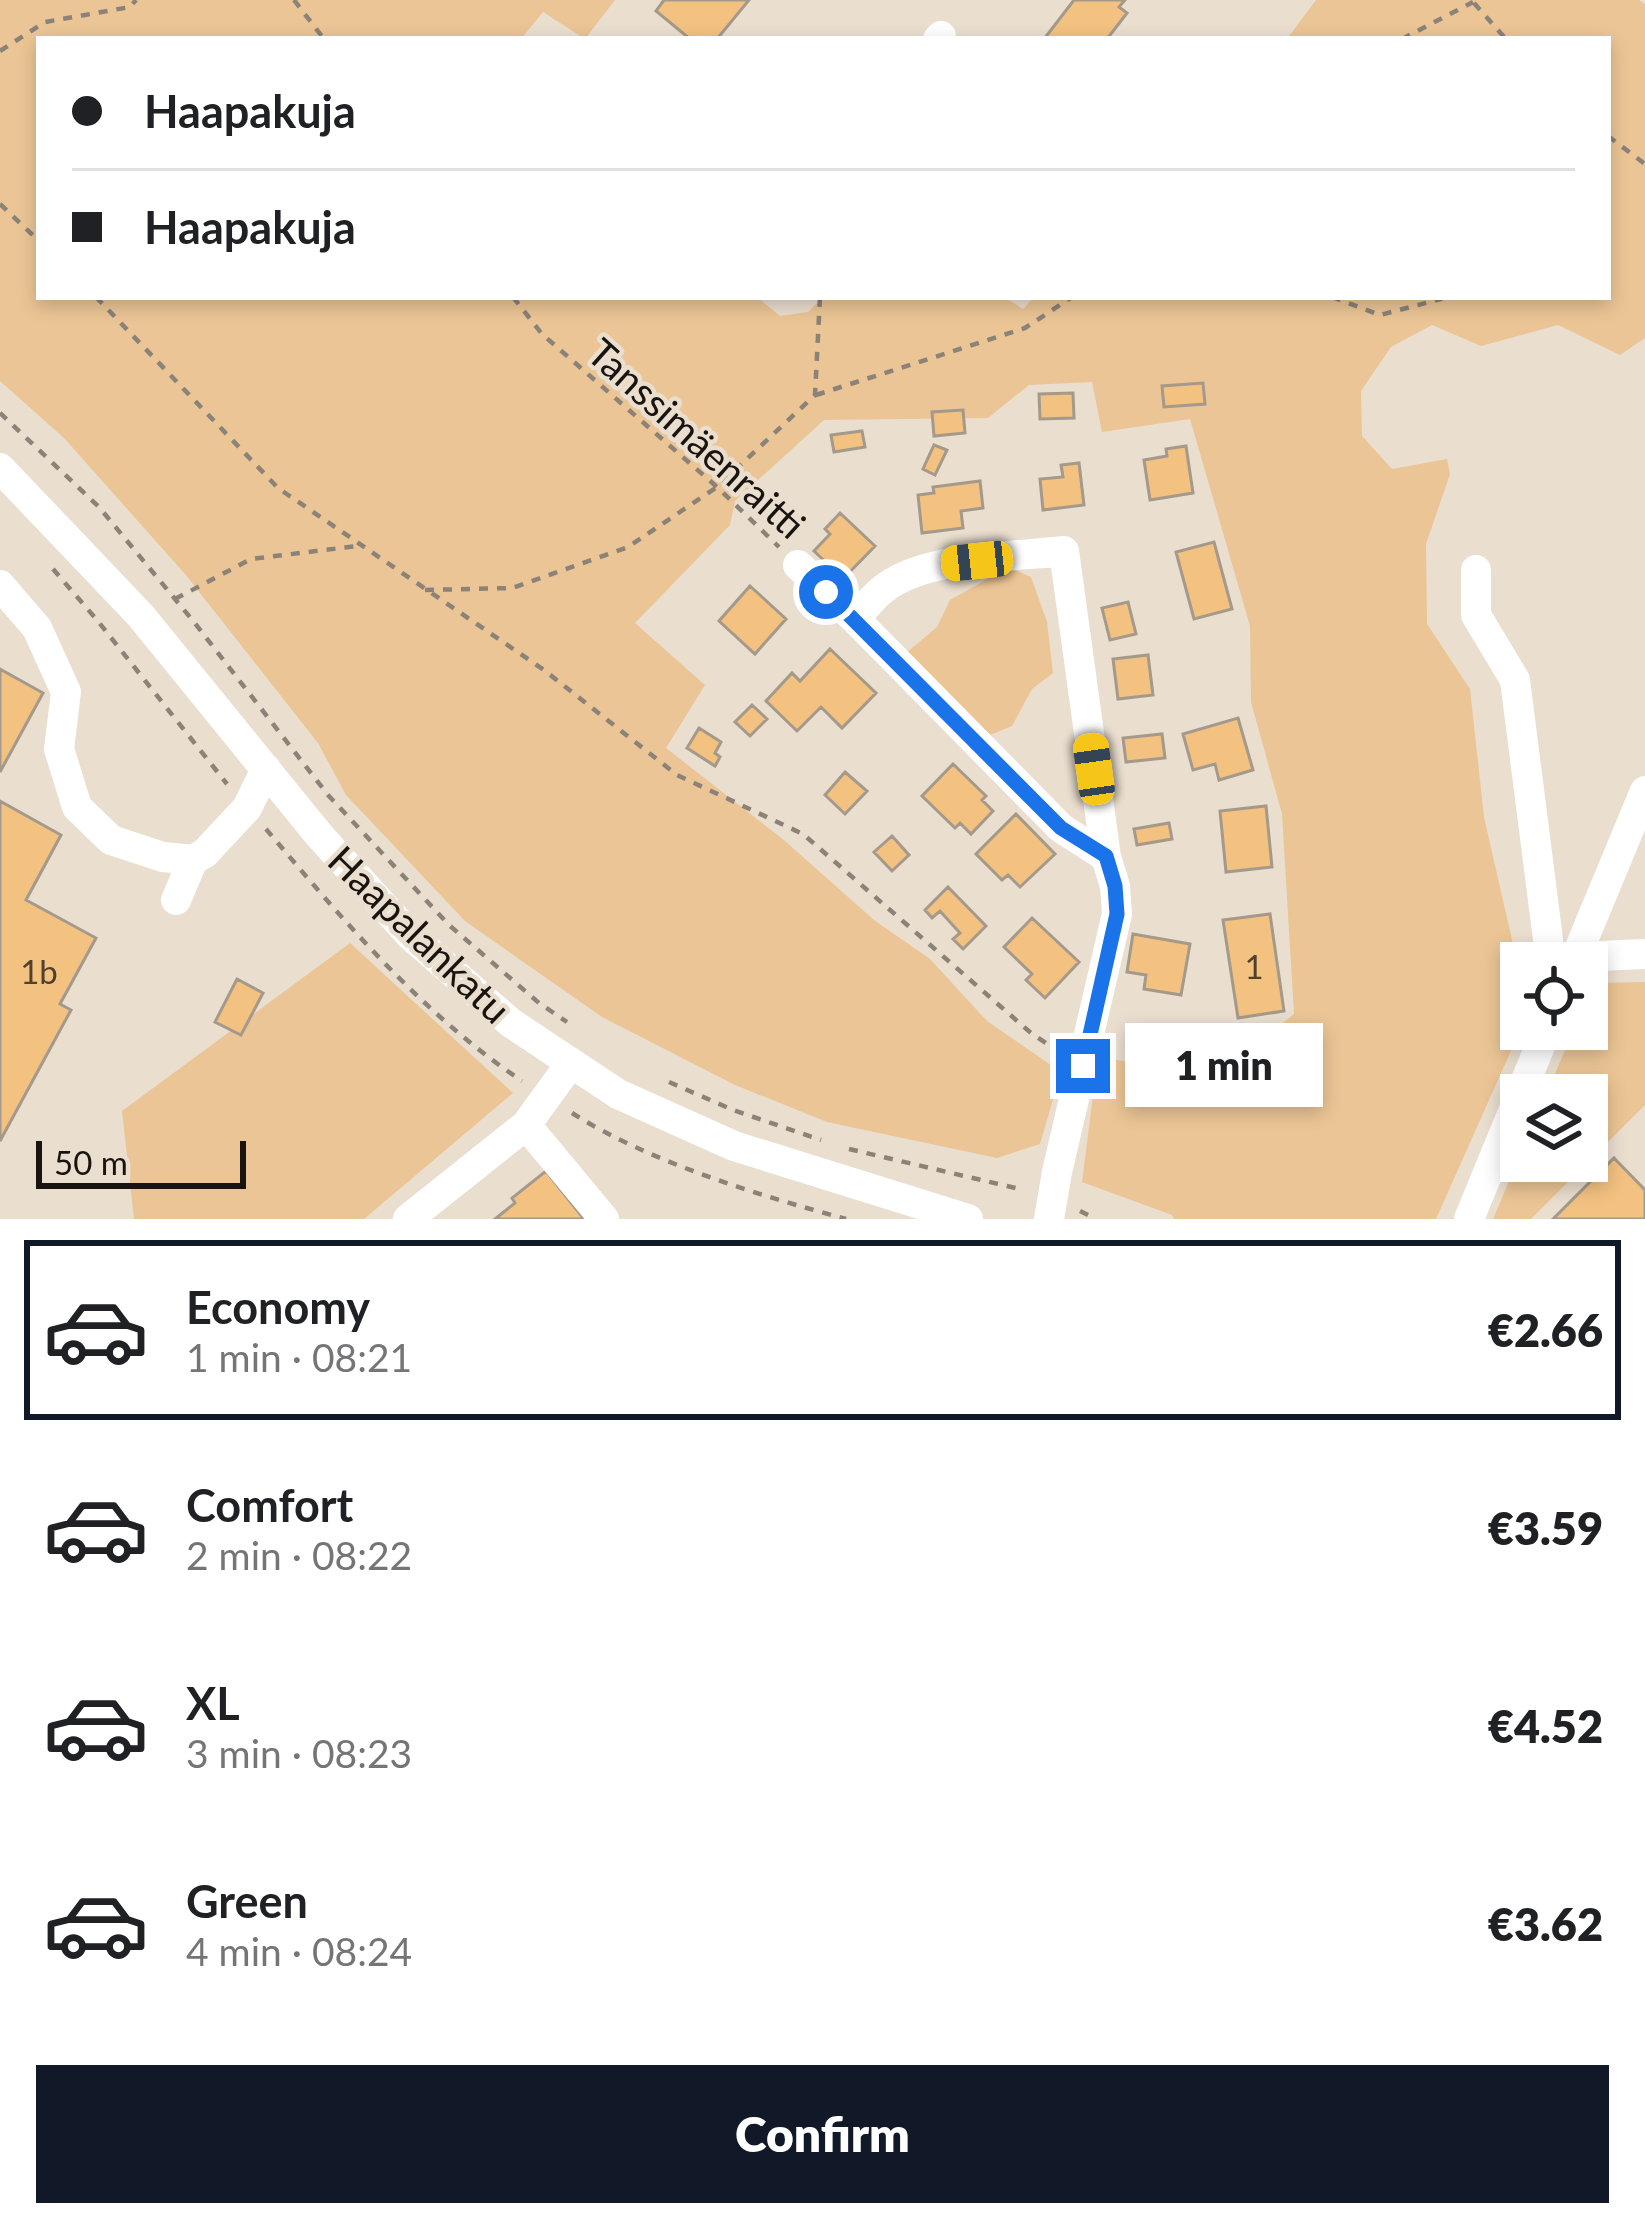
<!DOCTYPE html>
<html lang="en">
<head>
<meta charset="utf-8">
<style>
  body { margin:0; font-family:Lato,sans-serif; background:#f2f2f2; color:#202124; height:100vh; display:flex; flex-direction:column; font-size:45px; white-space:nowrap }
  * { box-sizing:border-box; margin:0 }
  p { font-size:39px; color:#757577 }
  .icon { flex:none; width:66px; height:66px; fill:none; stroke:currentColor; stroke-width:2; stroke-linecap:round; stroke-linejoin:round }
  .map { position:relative; height:1219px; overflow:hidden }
  .side { display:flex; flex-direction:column; background:#fff; flex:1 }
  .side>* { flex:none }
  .hud { position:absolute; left:36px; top:36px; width:1575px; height:264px; border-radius:0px; box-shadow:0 6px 18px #0003; display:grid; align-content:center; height:264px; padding:0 36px; background:#fff }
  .fabs { position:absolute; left:1500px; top:942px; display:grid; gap:24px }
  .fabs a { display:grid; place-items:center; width:108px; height:108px; border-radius:0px; background:#fff; box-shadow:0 6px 18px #0003; font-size:60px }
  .scale { position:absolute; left:36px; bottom:30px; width:210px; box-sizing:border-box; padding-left:12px; border:6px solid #19140f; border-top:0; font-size:33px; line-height:42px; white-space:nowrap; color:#19140f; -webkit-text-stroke:9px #eadecf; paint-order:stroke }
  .end { position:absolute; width:54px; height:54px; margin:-27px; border:15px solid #1a73e8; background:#fff; box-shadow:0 0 0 6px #fff }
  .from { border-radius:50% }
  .bubble { position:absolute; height:84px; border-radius:0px; background:#fff; box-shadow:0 6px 18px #0003; font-size:39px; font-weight:800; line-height:84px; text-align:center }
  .car { position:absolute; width:36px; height:72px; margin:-36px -18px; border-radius:15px; box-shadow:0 0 9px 3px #0007; background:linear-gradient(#f5c518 24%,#345 0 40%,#f5c518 0 76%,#345 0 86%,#f5c518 0) }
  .hud b { display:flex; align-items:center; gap:42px; height:114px; font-size:45px }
  .hud b+b { border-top:3px solid #e0e0e0 }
  .hud i { width:30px; height:30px; background:#202124 }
  ul { padding:21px 0 0; list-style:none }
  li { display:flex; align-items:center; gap:36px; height:180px; margin:0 24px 18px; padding:0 12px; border:6px solid transparent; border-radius:0px }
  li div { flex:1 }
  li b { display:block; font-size:45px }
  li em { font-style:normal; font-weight:800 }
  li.on { border-color:#111827 }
  li>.icon { width:108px; height:108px; stroke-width:1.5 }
  .cta { display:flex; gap:24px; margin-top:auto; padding:24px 36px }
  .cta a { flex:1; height:138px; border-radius:0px; background:#111827; color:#fff; font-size:48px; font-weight:800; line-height:138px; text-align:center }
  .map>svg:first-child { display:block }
</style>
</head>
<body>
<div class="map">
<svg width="1645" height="1219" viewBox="0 0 1645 1219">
  <rect width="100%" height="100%" fill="#eadecf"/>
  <path fill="#ebc595" d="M0,0H615L585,39L543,12L521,39H39V297H757L780,316L808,312L823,297H1004L1023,309L1034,297H1608V39H1287L1316,0H1639L1645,4V338L1620,355L1558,325L1481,346L1432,325L1391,347L1361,391L1362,436L1392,469L1447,459L1450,474L1426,544L1427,624L1470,689L1484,817L1520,975L1518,1035L1436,1219H1174L1172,1215L1082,1182L1098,1056L1151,1067L1202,1072L1258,1043L1294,1014L1282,814L1251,702L1250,626L1190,419L1102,432L1092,382L1029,385L988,418L824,420L735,501L730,525L635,623L705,685L666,748L785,841L874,920L930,959L987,1021L1061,1072L1040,1144L997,1158L827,1122L735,1085L602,1017L465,921L346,795L318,743L185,574L64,438L0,381Z
    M1009,567L1031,577L1047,622L1053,673L1032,689L1012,726L990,735L905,654L937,627L950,600Z
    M350,943L513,1093L364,1219H134L122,1111Z
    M1645,982V1105L1531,1219H1493L1521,1153V1161H1587V1095H1546L1574,1029H1587V998L1593,983Z"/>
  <path fill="#f3c281" stroke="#a4998b" stroke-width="3" d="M664,0H749L717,39H690L656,11Z
    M1074,0H1125L1119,7L1127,13L1107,39H1044Z
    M1203,383L1205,404L1164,407L1162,386Z
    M1073,393L1074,418L1040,419L1039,394Z
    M963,410L965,433L934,436L932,412Z
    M862,431L865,447L834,452L831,435Z
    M934,445L947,450L935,475L923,469Z
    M1186,446L1193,493L1150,500L1144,460L1167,456L1166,449Z
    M1079,463L1084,505L1043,510L1040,479L1063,477L1061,465Z
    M980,481L983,508L961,511L963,528L922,533L918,495L934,493L933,487Z
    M840,513L875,546L843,579L814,551L830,534L825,529Z
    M1214,542L1232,609L1194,619L1176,552Z
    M750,586L786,619L755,654L719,621Z
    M1128,602L1136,634L1110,640L1102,608Z
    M830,649L876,693L842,728L821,707L797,731L766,701L792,673L800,681Z
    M1148,655L1153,695L1118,699L1113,659Z
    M0,669L43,693L0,772Z
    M752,705L767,719L750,736L735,722Z
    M1238,718L1253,770L1219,780L1215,764L1193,770L1183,734Z
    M699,728L721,742L715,753L720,757L715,766L687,748Z
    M1162,734L1165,758L1126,762L1123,738Z
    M953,764L986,796L982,800L993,811L971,834L960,823L955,828L922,796Z
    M845,772L867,791L845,814L825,795Z
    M0,801L61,835L26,900L96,938L60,1004L71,1010L0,1141Z
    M1266,806L1272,867L1226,872L1220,811Z
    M1016,814L1055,854L1020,887L1008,875L1002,880L976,854Z
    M1169,823L1172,839L1137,845L1134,829Z
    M892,836L909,855L892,871L874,852Z
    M948,887L986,926L963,949L953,939L960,933L940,911L932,918L925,910Z
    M1270,914L1284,1011L1238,1018L1223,920Z
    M1032,918L1079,962L1045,998L1026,980L1032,974L1004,947Z
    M1133,934L1190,944L1181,995L1144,989L1146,975L1127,972Z
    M237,979L263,993L241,1035L215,1022Z
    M1614,1158L1645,1190V1219H1553Z
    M546,1171L584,1219H495L515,1203L512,1198Z"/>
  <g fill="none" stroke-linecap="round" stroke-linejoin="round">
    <path stroke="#8b8278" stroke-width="4.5" stroke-dasharray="9 9" stroke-linecap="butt" d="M294,0L324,39
      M1474,3L1506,39
      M1402,39L1473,2
      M0,51L45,22L130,7L136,0
      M1608,136L1645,164
      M0,204L39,241
      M96,297L278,488L544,670L677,775L803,834L1031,1033L1058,1051
      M513,297L542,334L717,487L779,547
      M1332,297L1380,315L1441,299L1440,297
      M816,395L1025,328L1072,297
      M0,413L99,507L194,622L328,795L449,925L539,1003L567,1022
      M53,569L97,620L227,784
      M425,590L512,588L628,547L717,487L815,395L820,297
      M175,599L251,559L357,546
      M266,829C343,920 422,1014 522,1081
      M669,1082L733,1110L821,1140
      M572,1113C649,1162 758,1195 846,1219
      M849,1149L1024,1190
      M1080,1211L1096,1219"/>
    <path stroke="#fff" stroke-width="30" d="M938,39L941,36
      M0,468L141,616L319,835L410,935L511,1023L618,1094L734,1146L968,1219
      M798,565L855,619L1061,828L1106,857
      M1476,570V615L1515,680L1551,963
      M0,585L37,628L66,692L59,749L77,807L111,840L163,857L193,860L205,853L247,808L266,769
      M855,619C863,610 871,599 881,591C921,556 1012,557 1064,551L1106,857L1115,886L1117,914L1057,1172L1049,1219
      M1645,791L1576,957L1645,954
      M176,900L193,860
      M526,1125L604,1219
      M408,1219L526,1125L571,1063
      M1469,1219L1547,1029"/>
  </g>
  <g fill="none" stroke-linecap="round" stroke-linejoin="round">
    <path stroke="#1a73e8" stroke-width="15" d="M826,592L1061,828L1106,856L1115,886L1117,914L1083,1066"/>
  </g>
  <g text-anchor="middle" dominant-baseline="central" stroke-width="9" stroke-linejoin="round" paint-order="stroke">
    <g font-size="33" fill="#50402c">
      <text x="1254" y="966">1</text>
      <text x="39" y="971">1b</text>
    </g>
    <g font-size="39" fill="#19140f" stroke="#eadecf">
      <text transform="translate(697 438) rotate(42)">Tanssimäenraitti</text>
      <text transform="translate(420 934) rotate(44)">Haapalankatu</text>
    </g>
  </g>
</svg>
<div class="fabs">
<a><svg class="icon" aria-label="locate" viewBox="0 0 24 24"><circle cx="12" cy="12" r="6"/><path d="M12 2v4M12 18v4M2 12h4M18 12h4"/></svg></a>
<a><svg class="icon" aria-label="layers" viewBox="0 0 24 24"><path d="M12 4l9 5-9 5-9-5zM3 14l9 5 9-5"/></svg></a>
</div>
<div class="scale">50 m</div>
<i class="end from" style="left:826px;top:592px"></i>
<i class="end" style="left:1083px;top:1066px"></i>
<div class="bubble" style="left:1125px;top:1023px;width:198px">1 min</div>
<i class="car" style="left:977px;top:561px;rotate:264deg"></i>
<i class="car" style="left:1094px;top:769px;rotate:352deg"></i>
<div class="hud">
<b><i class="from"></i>Haapakuja</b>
<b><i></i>Haapakuja</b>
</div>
</div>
<section class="side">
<ul>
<li class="on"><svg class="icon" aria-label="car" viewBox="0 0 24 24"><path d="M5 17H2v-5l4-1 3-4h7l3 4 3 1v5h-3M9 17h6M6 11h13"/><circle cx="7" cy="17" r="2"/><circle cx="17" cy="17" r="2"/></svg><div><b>Economy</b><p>1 min · 08:21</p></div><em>€2.66</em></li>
<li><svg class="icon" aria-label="car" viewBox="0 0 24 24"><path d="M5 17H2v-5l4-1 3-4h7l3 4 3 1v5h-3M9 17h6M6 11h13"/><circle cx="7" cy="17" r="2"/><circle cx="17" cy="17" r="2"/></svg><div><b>Comfort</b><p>2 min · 08:22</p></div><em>€3.59</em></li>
<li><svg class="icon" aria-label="car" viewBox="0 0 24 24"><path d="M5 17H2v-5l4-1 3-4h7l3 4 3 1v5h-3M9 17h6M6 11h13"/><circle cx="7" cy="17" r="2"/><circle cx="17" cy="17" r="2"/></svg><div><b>XL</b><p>3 min · 08:23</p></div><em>€4.52</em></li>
<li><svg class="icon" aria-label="car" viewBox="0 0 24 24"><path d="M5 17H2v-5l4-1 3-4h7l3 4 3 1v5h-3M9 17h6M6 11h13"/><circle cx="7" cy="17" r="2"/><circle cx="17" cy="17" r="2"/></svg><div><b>Green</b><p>4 min · 08:24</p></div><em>€3.62</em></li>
</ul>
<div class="cta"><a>Confirm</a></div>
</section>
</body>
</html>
